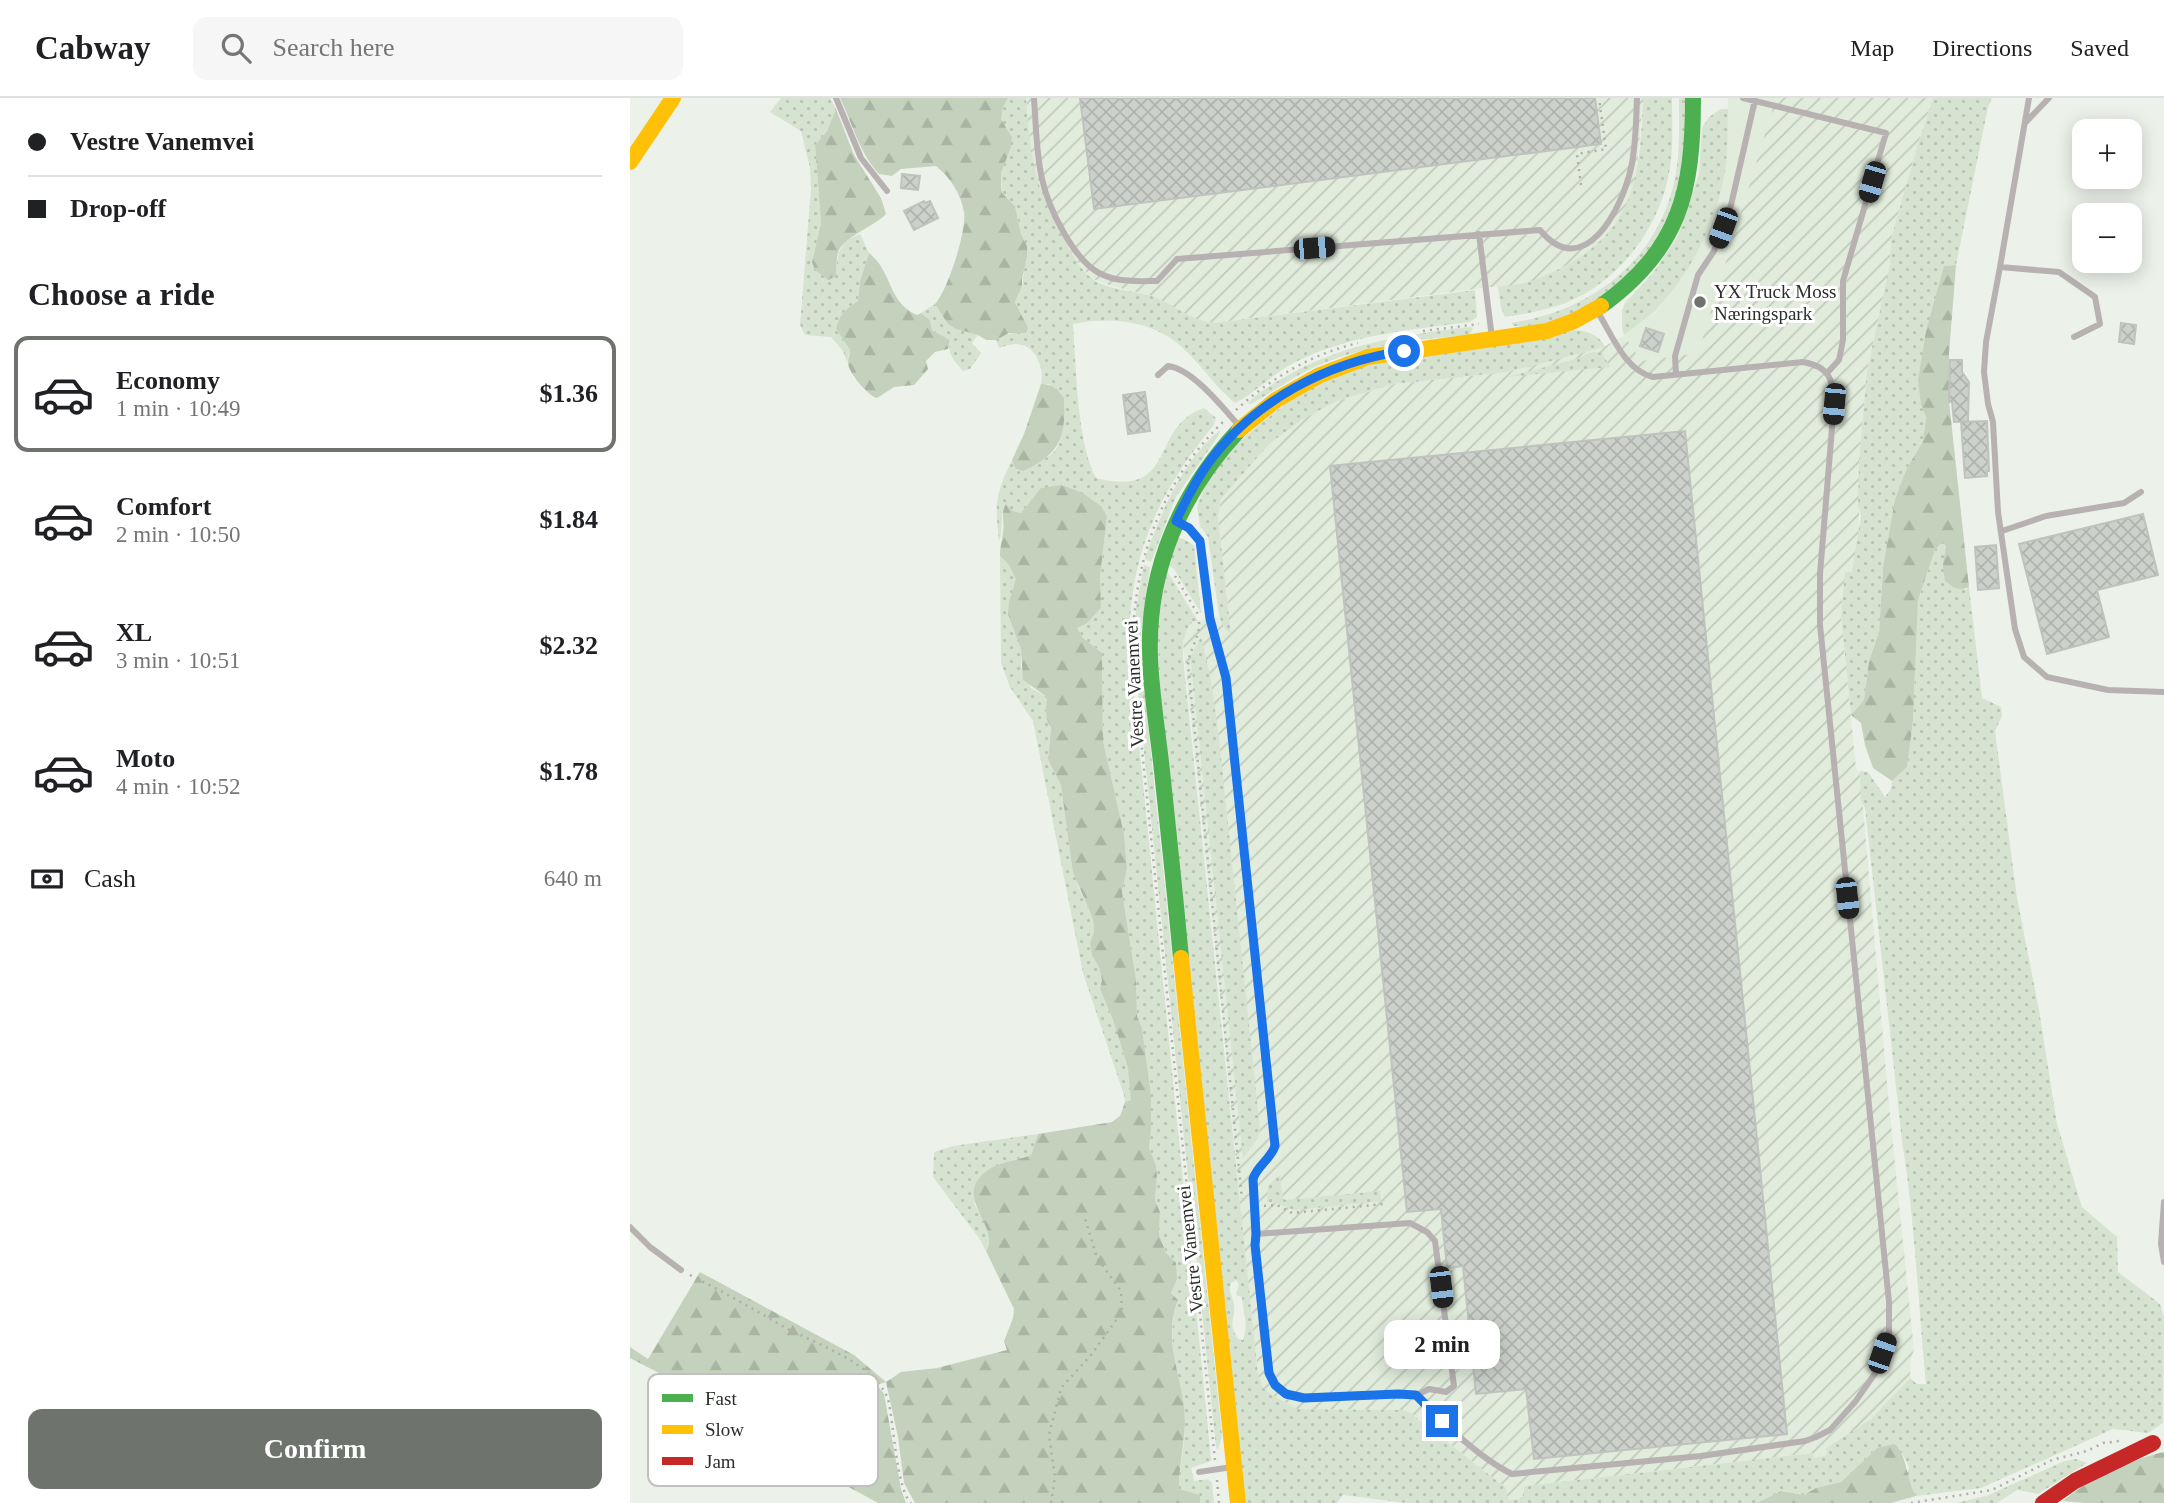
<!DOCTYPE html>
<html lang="en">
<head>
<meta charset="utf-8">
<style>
  body { margin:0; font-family:"Times New Roman",serif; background:#f6f6f6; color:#202124; height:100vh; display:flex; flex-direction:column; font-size:26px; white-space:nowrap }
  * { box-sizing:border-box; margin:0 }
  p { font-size:23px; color:#757577 }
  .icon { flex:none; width:38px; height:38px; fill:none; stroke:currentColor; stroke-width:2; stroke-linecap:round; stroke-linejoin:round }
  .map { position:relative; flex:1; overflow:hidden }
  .panel { display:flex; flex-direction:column; background:#fff; width:630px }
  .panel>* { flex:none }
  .top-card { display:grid; align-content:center; height:154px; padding:0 28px; background:#fff }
  .controls { position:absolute; left:1442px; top:21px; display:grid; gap:14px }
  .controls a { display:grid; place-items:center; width:70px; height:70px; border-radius:14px; background:#fff; box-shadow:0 4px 18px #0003; font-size:35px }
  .end { position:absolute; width:32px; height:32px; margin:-16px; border:9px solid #1a73e8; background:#fff; box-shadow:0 0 0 4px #fff }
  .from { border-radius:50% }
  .bubble { position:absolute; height:49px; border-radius:14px; background:#fff; box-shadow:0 4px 18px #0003; font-size:23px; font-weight:800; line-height:49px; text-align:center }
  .car { position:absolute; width:21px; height:42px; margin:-21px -10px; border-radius:9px; box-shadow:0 0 5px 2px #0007; background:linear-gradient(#222 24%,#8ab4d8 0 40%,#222 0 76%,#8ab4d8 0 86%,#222 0) }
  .top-card b { display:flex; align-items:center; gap:24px; height:66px; font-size:26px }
  .top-card b+b { border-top:2px solid #e0e0e0 }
  .top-card i { width:18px; height:18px; background:#202124 }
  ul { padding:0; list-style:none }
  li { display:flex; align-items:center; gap:21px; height:116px; margin:0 14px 10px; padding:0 14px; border:4px solid transparent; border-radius:14px }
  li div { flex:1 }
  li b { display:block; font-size:26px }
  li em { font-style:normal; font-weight:800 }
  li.active { border-color:#6e736d }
  li>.icon { width:63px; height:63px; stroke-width:1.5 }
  h2 { padding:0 28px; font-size:32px; line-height:84px }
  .pay { display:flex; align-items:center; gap:18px; height:77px; padding:0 28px; font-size:26px }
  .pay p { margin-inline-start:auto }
  .action { display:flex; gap:14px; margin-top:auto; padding:14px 28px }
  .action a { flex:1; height:80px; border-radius:14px; background:#6e736d; color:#fff; font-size:28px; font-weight:800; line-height:80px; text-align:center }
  header { display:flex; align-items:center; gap:42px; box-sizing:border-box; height:98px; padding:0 35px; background:#fff; border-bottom:2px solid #e0e0e0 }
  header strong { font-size:33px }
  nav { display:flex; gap:38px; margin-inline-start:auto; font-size:24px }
  .search { width:490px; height:63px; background:#f6f6f6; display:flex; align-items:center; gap:18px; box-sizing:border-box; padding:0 24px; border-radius:14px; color:#757577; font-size:26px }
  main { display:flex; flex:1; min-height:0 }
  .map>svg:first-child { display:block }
</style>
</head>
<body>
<header>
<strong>Cabway</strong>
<div class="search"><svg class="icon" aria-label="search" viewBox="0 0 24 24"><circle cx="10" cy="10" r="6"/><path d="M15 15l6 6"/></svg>Search here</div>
<nav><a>Map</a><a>Directions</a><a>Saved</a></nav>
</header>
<main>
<section class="panel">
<div class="top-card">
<b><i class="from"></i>Vestre Vanemvei</b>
<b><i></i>Drop-off</b>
</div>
<h2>Choose a ride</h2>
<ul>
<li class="active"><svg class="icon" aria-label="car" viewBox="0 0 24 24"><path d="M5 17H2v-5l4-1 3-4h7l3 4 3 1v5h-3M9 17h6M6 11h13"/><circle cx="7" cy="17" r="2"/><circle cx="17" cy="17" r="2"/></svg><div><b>Economy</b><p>1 min · 10:49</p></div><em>$1.36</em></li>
<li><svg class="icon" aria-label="car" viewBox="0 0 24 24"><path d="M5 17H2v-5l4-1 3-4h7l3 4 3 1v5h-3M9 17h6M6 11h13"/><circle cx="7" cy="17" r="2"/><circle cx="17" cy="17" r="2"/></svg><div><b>Comfort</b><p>2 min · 10:50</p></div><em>$1.84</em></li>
<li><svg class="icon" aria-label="car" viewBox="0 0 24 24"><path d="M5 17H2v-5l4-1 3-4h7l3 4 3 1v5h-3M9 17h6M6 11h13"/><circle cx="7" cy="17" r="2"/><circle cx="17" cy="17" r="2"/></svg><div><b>XL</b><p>3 min · 10:51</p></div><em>$2.32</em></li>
<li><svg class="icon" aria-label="car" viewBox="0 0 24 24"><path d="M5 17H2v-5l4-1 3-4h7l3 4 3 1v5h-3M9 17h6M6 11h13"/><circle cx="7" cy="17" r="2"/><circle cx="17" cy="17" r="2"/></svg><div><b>Moto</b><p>4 min · 10:52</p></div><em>$1.78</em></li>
</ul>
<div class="pay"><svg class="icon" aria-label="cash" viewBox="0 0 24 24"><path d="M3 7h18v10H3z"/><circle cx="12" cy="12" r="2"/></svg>Cash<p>640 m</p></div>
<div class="action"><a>Confirm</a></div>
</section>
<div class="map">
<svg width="1534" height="1405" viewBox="0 0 1534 1405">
  <defs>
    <pattern id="industrial-furrows" width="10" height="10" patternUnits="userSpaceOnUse" patternTransform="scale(1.75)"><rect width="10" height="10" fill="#e1ecdc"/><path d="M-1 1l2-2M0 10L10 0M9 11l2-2" fill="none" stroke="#c1cbbd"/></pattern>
    <pattern id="green-dots" width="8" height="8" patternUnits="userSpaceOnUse" patternTransform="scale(1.75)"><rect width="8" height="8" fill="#d6e3d0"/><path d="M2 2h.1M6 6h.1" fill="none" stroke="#b8c3b3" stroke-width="1.8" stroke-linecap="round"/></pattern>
    <pattern id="forest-firs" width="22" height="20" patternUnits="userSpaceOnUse" patternTransform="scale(1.75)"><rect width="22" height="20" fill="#c4d2bd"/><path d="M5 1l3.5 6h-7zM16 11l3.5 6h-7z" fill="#a9b5a2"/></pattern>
    <pattern id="building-cross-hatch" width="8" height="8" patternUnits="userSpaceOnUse" patternTransform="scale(1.75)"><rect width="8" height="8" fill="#cdd1cb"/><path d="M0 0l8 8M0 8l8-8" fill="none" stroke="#b0b4ae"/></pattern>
  </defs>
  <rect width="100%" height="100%" fill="#ecf2ea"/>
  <path fill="#e1ecdc" d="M1098,0H1146L1069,255L1011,263L994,237L1031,207L1050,182L1077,133L1085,113L1096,64Z"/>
  <path fill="url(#industrial-furrows)" d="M396,0H1013L1007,70L999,105L989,123L975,141L955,157L943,164L909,181L881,189L868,188L584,225L566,223L522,198L478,187L461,180L445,160L422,121L408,88L401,58Z
    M1146,0H1303L1287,49L1261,141L1260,166L1237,273L1229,363V437L1222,475L1216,474L1211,517L1226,670L1230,675L1258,996L1284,1252L1281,1260L1280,1280L1241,1321L1196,1350L1197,1357L1185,1360L1183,1355L896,1388L892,1401L879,1402L876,1390L779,1314L773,1312L667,1311L639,1295L632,1288L628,1277L614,1147L592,915L553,544L560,524L591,519L593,528L599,518L588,419L591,401L639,346L673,321L707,303L764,286L878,274L974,249L994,237L1011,263L1068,255Z"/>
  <path fill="url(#green-dots)" fill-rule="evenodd" d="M151,0H200L206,11L197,33L185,47L191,125L182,164L206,178C208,156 207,144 230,136L239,155L230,183L228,203C216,211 209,216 206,231L220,252L217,264L213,253L201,239L175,237L170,227L181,91L180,70L171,33L140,14Z
    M378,0H396C401,59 404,91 435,143C442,155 449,169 460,179C475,192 502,192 521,198C546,206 555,221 584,225L845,192L847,219L840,224C778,232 715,237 658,268C640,279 623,296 605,305C586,290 573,269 556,253C526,223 483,218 443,226C446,267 447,346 466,380C549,401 518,329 574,310L586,320L583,328C527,396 500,457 499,546L581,1360V1363L561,1370L564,1383L578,1381L582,1385L584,1405H570V1397L549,1391C549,1369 555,1348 555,1326C554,1282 532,1246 548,1202L541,1195L546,1181L529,1136L530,1114L525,1102L527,1078L526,1067L519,1050L521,1033V997L512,930L507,918L506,881L492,794L497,770L494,736L473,643L472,555L453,540L447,530L471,510L470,479L477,418L412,390L391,415L383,413L376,406C369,417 374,432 369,444C365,404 365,398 382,362L385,370C396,366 414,363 423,355C433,346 435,313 434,300L419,286H411C415,270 405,246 386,246C381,246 374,248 369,250L366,242C376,234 387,236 398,230L385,204L392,188L397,148L391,136L385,108L372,95L371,75L381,49L378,32L371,21L373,9Z
    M1013,0H1042C1042,26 1044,54 1038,80C1027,133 988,183 938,204C918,212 896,216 875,219L871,210L868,188C890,189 909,181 929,171C1006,133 1010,78 1013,0Z
    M1049,0H1055C1055,25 1057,50 1052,75C1042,132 1010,170 964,203C944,217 909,231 884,228L881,225C961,213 1027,164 1045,81C1050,55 1049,27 1049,0Z
    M1303,0H1362L1358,9L1326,167L1314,168L1291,307L1296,319L1293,343L1276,372L1265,401L1253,469L1249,534L1239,563L1234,602L1221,617L1211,517L1215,474H1222L1231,418L1228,407L1229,363L1237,273L1260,166L1261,141L1287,49Z
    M1091,11H1098C1097,29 1098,47 1096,65C1090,115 1065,169 1031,206C1021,218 1006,227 994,237L992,231V212L995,205L1023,175L1048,138L1069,76L1072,30L1079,19Z
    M305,206C319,227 323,230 348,237L342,245L351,255L340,271L333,273C324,263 317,256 320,242L302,232L300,222L291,215Z
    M841,229L843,231L839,237C780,242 721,248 667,278C652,287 637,297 621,306L618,305C627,295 641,287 653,280C711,246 775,236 841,229Z
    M941,232C955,232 969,236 975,249L878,274L764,286L707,303L673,321L639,346L591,401L588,419L601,537L593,528L589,517L578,439L570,428L567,409L577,381L600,351L661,301L702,279L747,265Z
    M963,254L972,255L980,269L877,279L943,262Z
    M590,332L589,337L546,399L521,464L515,461C529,418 553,361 590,332Z
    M551,440L564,447L571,515L544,471L537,466L547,441Z
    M1312,443L1317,448L1313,467L1335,492L1339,489L1352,600L1371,609L1372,618L1365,633L1387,800L1409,912L1427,1026L1452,1109L1487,1139L1488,1174L1530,1206L1534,1219L1533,1325L1518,1335L1483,1331L1351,1390L1286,1398L1276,1379L1279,1369L1272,1355L1247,1350L1211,1384L1186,1390L1174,1397L1151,1393L1127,1405H776L713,1397L707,1405H616L530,591L527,527L537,473L568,523L560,524L553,544V559L628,1277L632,1288L639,1295L667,1311L773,1312L779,1314L876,1390L879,1402L892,1401L895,1388L1183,1355L1185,1360L1197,1357L1196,1350L1241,1321L1280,1280L1287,1286H1296C1288,1205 1285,1123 1272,1043L1235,710L1231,703L1230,673L1238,674L1255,699L1261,691L1262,683L1277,669L1283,623L1288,502L1305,452ZM606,1182L609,1186L606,1197L612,1199C613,1217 619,1224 613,1242L608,1241C597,1223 606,1222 604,1207C603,1198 598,1195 601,1185Z
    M370,458L379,467L387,481L379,504L391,551V569L401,590L417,599C416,609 414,621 421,628L418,662L431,687L448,788L463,821L464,833L460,845L462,858L469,869L472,882L470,891L483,922L498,970L502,989L501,1002L495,1004L494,997L453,875L403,623L380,589L371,565Z
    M514,467L520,469L511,534L517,617L592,1338L588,1352L586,1349L505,566L506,510Z
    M571,539L580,577L589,640L630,1032L628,1040L613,1060L561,565V558Z
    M408,1036L401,1057L370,1066L344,1105C351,1120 365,1137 356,1153L349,1140L303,1079L304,1054L323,1048Z
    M648,1078L650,1079L653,1101L657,1102L750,1093L751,1103L666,1112C655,1110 649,1104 637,1104L638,1088Z
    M1446,1361L1457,1365L1408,1396L1387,1392L1367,1405H1326L1356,1398L1435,1363Z"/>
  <path fill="url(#forest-firs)" d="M210,0H378L373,9L371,21L382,39L381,49L371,75V87L372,95L385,108L391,136L397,148V158L392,181V188L385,204L398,230L396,235H379L366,242H356L348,237L326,231L318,226L305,206C318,192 337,132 334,114C331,96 320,79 306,68L271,71L262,78L249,76C229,54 223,27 210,0Z
    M206,11L224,57L251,100L256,116C244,129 212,139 208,155C206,162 207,171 206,178L198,182L185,172L182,164L191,125L185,47L197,33Z
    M239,155C263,174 257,204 287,217L291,215L300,222L302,232L320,242L318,251L305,254L296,263L298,271L284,287L264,289L247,300C238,298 217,273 218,264C218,260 220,256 220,252L206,231C209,216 216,211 228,203L230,183Z
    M1326,167L1319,256V303L1339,489C1329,494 1322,489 1315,483L1313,467L1316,448L1312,444L1305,452L1288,502L1283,623L1277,669L1262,683L1243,670L1235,647L1231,625L1221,617L1234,602L1239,563L1249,534L1253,469L1265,401L1276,372L1293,343L1296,319L1291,307L1288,282L1296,233L1314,168Z
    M411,286C423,286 427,291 434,300C436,340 430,356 393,373L385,370L382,362L394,336Z
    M431,387L451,394L471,408L477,418L470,479L471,510L457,525L447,530L453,540L472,555L473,643L494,736L497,770L492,794L506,881L507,918L512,930L521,997V1033L519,1050L526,1067L527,1078L525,1102L530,1114L529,1136L536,1155L546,1165L547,1181L541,1195L548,1202C531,1246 555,1281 555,1325C554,1347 549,1368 549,1391L570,1397V1405H285L274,1385L268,1339L256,1284L247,1287L254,1296L271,1391L276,1405H248L193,1375L77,1300L0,1260V1249L18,1261L70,1174L224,1257L256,1284L271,1274L307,1270L377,1252L374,1243L383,1220L384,1211L356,1153C371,1129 324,1101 354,1075C366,1064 386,1063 401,1057L408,1036L482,1024L490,1018L495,1004L501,1002L498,970L483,922L470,891L472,882L469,869L462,858L460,845L464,833L463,821L443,774L431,687L418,662L421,629C414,621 416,609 417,599L393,582L391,551L378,516L379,504L386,481L379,467L370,458C370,449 372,443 373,434C375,424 370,415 376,406L383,413L391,415L411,390Z
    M1265,1346C1279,1362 1275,1379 1286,1398L1261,1405H1127L1151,1393L1174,1397L1186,1390L1211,1384L1247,1350Z
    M1534,1354V1405H1455L1433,1403C1455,1383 1505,1360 1534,1354Z"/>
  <path fill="url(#building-cross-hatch)" stroke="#bfc3bd" stroke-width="2" d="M450,0H965L971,46L464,111Z
    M272,76L290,78L288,92L271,90Z
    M294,103L295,105L300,103L308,120L284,132L274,113Z
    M1491,225L1506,227L1504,246L1489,244Z
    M1016,230L1034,236L1028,254L1010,248Z
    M1320,262H1332V274L1339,284L1338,323L1324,324L1322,304H1319Z
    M515,294L520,333L498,336L493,297Z
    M1357,323L1359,373H1357V378L1335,380L1331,324Z
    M1055,333L1157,1336L904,1361L896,1291L846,1296L833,1168L817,1170L811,1111L777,1114L700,368Z
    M1513,416L1528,477L1467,492L1479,539L1417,556L1389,446Z
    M1366,447L1369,490L1348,492L1345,449Z"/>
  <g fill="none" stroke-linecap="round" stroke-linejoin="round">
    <path stroke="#b0acaa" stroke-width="2.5" stroke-dasharray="2 5" stroke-linecap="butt" d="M951,87L947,56L976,51L969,0
      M793,233L849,226
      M606,312C641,280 682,256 728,245
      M545,478L569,518
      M569,524C570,540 559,551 558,567L612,1101
      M634,1108L647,1107L662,1115L754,1106
      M60,1177C92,1193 123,1211 154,1229C186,1246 244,1265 258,1301C264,1325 266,1390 281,1405
      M585,1362L503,564C500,475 527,387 594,323
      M587,1382L589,1405
      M421,1405L425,1379L419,1337L431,1290L461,1257L492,1214L491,1193L467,1160L454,1117
      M1281,1405L1362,1392L1422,1362L1457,1353L1473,1345L1489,1343"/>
    <path stroke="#b8b1b1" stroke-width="6" d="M206,0L231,60L257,93
      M404,0C406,27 406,54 412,81C418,109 443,161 469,175C488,185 507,183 527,183L547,161L910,132C954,185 992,111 1001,70C1006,48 1006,23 1007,0
      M1113,0L1256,35L1213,183V242L1209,262L1197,275
      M1399,0L1370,169L1429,174L1465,199L1470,226L1444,239
      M1396,24L1419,0
      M849,136L862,240
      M1370,169L1356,244L1354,274L1358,306L1363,324L1368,414L1385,531L1394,559L1417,579L1478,592L1534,594
      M1046,276L1045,258L1068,177L1084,153L1101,107L1125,2
      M528,277L538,268C563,271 594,311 610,329
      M548,424L559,430L571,443L580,521L596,580L643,1024C644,1038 647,1051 637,1063C631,1069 626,1072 623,1081L625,1147L633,1239L639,1275L645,1287L656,1296L674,1300L768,1296L787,1297C810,1323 851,1361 882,1376L1071,1358L1175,1343L1186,1339L1200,1332L1225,1304L1246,1274L1259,1237V1204L1190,527V476L1204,306C1203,281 1200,269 1173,264L1023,279C994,272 982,236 967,213
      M1372,433L1416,418L1494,405L1511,394
      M1534,1104L1531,1146L1534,1164
      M0,1129L20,1149L51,1172
      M626,1136L780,1125L797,1134L805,1143L824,1288L816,1294L799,1291L787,1297
      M569,1374L602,1369"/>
    <path stroke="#4caf50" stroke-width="16" d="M971,208C1050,151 1063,94 1063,0
      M551,860C545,795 538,729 531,664C527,629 521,593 520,558C517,472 551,394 609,332"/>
    <path stroke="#ffc107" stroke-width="16" d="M0,64L43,0
      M609,332L646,302L690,277L738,259L917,233L944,223L971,208
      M551,860L608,1405"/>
    <path stroke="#c62828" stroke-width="16" d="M1413,1405L1445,1383L1523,1345"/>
  </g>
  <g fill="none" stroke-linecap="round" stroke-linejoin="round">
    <path stroke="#1a73e8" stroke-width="9" d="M774,253C697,264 623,303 577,367C565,384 555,404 546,423L559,430L570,443L580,521L596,580L645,1048C640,1062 627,1068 623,1081L626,1136L625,1147L639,1275L645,1287L656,1296L674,1300L768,1296L786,1297L812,1323"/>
  </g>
  <circle fill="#6e736d" stroke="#fff" stroke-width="2.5" cx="1070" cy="204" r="7"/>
  <g text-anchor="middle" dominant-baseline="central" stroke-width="6" stroke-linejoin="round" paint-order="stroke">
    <g font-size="19" fill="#2a2e29" stroke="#fff" text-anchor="start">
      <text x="1084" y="193">YX Truck Moss<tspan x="1084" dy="22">Næringspark</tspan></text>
    </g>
    <g font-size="19" fill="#2a2e29" stroke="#fff">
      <text transform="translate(504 586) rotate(-93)">Vestre Vanemvei</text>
      <text transform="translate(560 1151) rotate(-96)">Vestre Vanemvei</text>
    </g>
  </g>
  <rect x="18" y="1276" width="230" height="112" rx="10" fill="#fff" stroke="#bfc0bf" stroke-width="2"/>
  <rect x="32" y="1296" width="31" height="8" fill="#4caf50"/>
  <rect x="32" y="1327" width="31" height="9" fill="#ffc107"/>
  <rect x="32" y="1359" width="31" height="8" fill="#c62828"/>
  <g font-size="19" fill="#2a2e29">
    <text x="75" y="1307">Fast</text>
    <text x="75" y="1338">Slow</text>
    <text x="75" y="1370">Jam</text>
  </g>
</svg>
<div class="controls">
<a>+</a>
<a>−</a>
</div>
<i class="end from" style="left:774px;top:253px"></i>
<i class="end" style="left:812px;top:1323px"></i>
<div class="bubble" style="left:754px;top:1222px;width:116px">2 min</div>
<i class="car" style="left:1242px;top:84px;rotate:196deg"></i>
<i class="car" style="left:1093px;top:130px;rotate:200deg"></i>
<i class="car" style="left:684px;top:150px;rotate:85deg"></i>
<i class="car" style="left:1204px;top:306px;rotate:185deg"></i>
<i class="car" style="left:1217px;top:800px;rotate:174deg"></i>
<i class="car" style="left:811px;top:1189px;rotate:173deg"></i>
<i class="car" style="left:1252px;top:1255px;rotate:19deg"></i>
</div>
</main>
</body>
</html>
